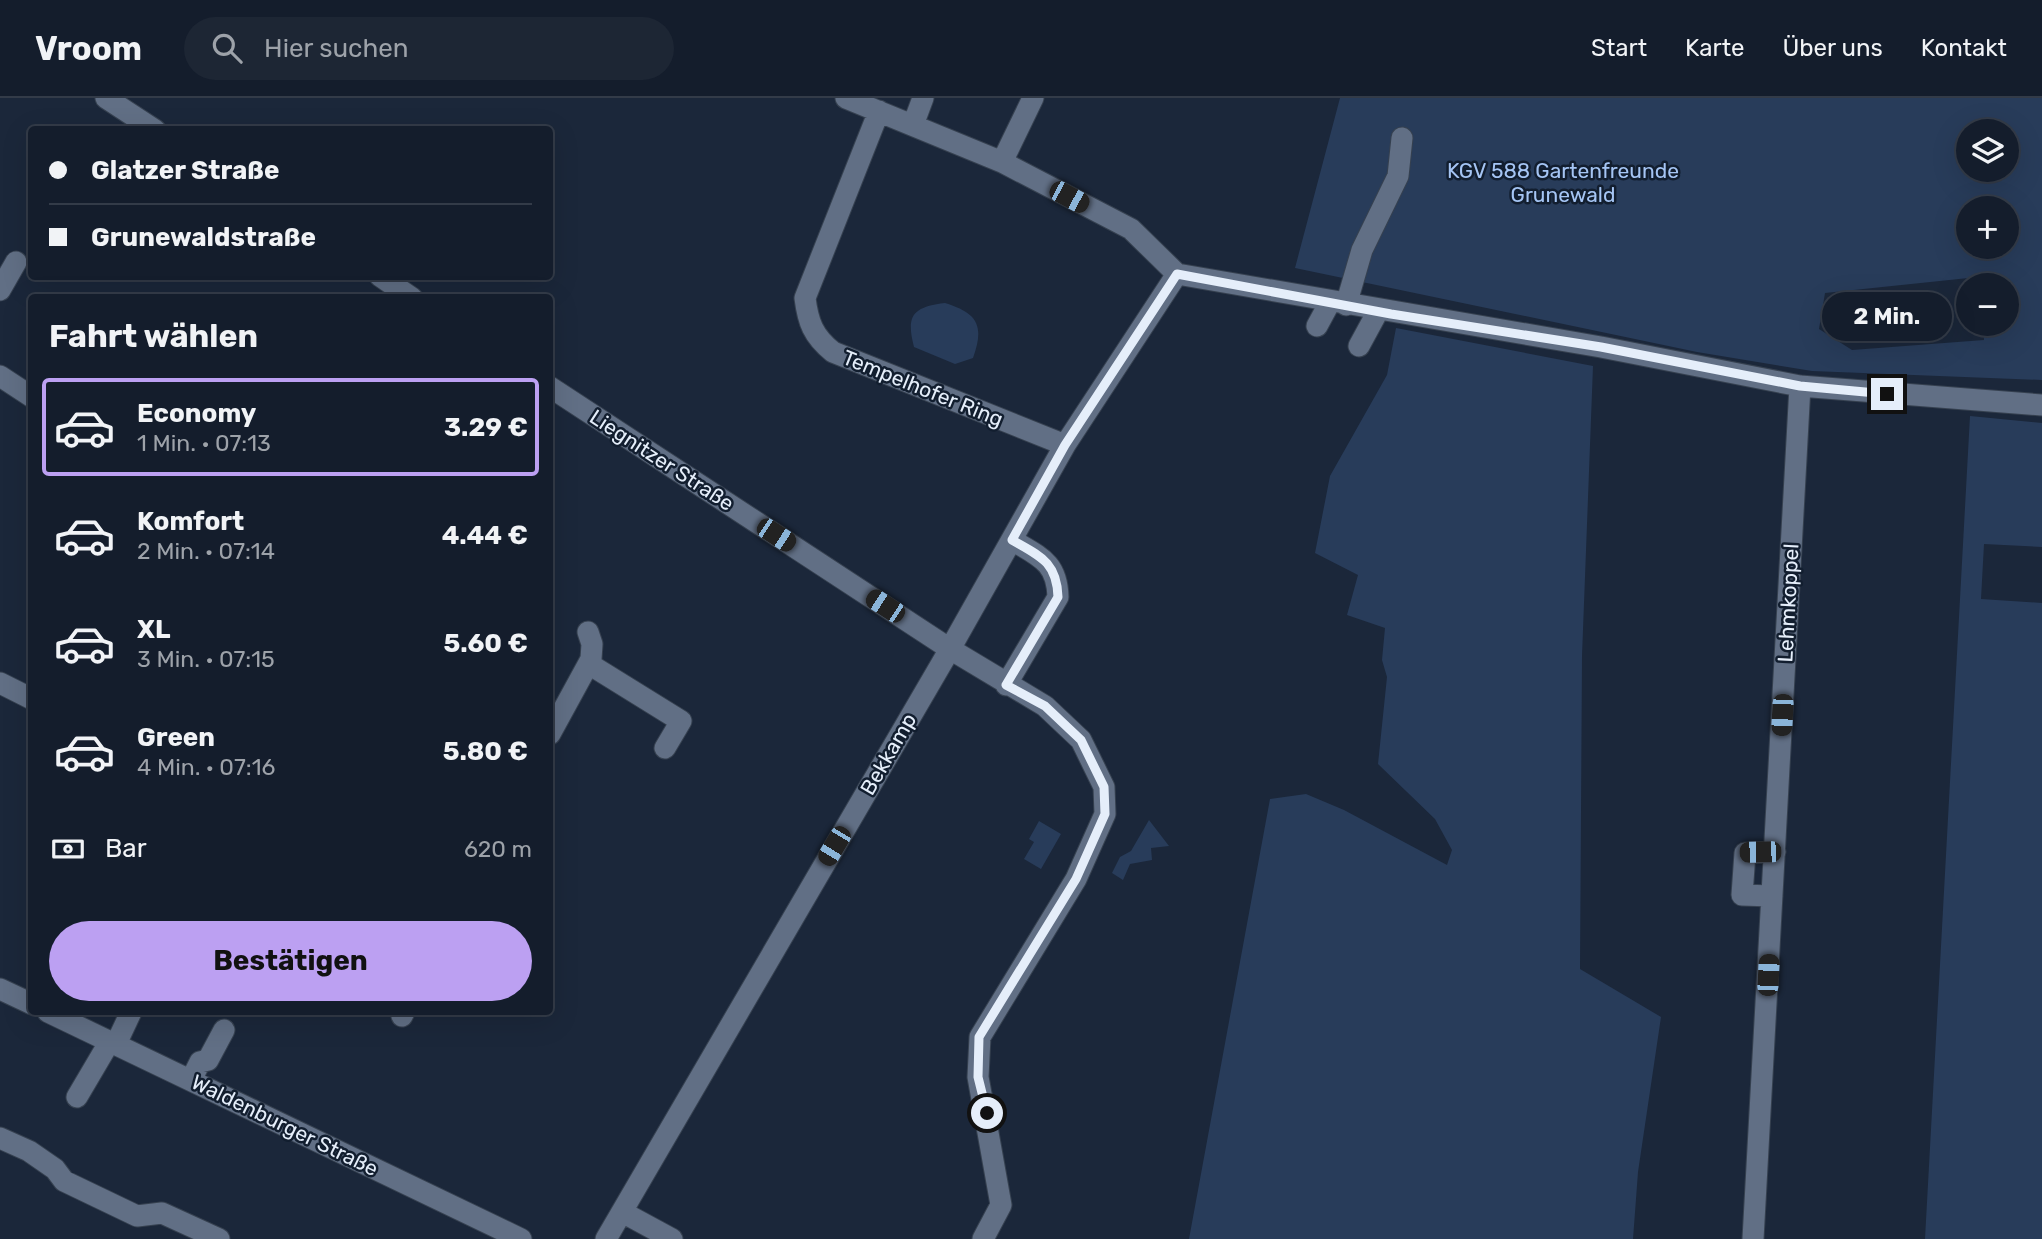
<!DOCTYPE html>
<html lang="de">
<head>
<meta charset="utf-8">
<style>
  body { margin:0; font-family:Rubik,sans-serif; background:#1d2634; color:#f1f3f6; height:100vh; display:flex; flex-direction:column; font-size:26px; white-space:nowrap }
  * { box-sizing:border-box; margin:0 }
  p { font-size:23px; color:#9da2a9 }
  .icon { flex:none; width:38px; height:38px; fill:none; stroke:currentColor; stroke-width:2; stroke-linecap:round; stroke-linejoin:round }
  .map { position:relative; flex:1; overflow:hidden }
  .side { position:absolute; left:28px; top:196px; width:525px; height:721px; display:flex; flex-direction:column; background:#141d2c; border-radius:7px; box-shadow:0 7px 28px #0002,0 0 0 2px #333b48 }
  .side>* { flex:none }
  .banner { position:absolute; left:28px; top:28px; width:525px; height:154px; border-radius:7px; box-shadow:0 7px 28px #0002,0 0 0 2px #333b48; display:grid; align-content:center; height:154px; padding:0 21px; background:#141d2c }
  .controls { position:absolute; left:1956px; top:21px; display:grid; gap:14px }
  .controls a { display:grid; place-items:center; width:63px; height:63px; border-radius:50%; background:#141d2c; box-shadow:0 7px 28px #0002,0 0 0 2px #333b48; font-size:35px }
  .end { position:absolute; width:32px; height:32px; margin:-16px; border:9px solid #e5eefa; background:#111; box-shadow:0 0 0 4px #111 }
  .from { border-radius:50% }
  .bubble { position:absolute; height:49px; border-radius:24px; background:#141d2c; box-shadow:0 7px 28px #0002,0 0 0 2px #333b48; font-size:23px; font-weight:700; line-height:49px; text-align:center }
  .car { position:absolute; width:21px; height:42px; margin:-21px -10px; border-radius:9px; box-shadow:0 0 5px 2px #0007; background:linear-gradient(#222 24%,#8ab4d8 0 40%,#222 0 76%,#8ab4d8 0 86%,#222 0) }
  .banner b { display:flex; align-items:center; gap:24px; height:66px; font-size:26px }
  .banner b+b { border-top:2px solid #333b48 }
  .banner i { width:18px; height:18px; background:#f1f3f6 }
  ul { padding:0; list-style:none }
  li { display:flex; align-items:center; gap:21px; height:98px; margin:0 14px 10px; padding:0 7px; border:4px solid transparent; border-radius:7px }
  li div { flex:1 }
  li b { display:block; font-size:26px }
  li em { font-style:normal; font-weight:700 }
  li.on { border-color:#bca0f2 }
  li>.icon { width:63px; height:63px; stroke-width:1.5 }
  h2 { padding:0 21px; font-size:32px; line-height:84px }
  .pay { display:flex; align-items:center; gap:18px; height:77px; padding:0 21px; font-size:26px }
  .pay p { margin-inline-start:auto }
  .cta { display:flex; gap:14px; margin-top:auto; padding:14px 21px }
  .cta a { flex:1; height:80px; border-radius:42px; background:#bca0f2; color:#111; font-size:28px; font-weight:700; line-height:80px; text-align:center }
  header { display:flex; align-items:center; gap:42px; box-sizing:border-box; height:98px; padding:0 35px; background:#141d2c; border-bottom:2px solid #333b48 }
  header strong { font-size:33px }
  nav { display:flex; gap:38px; margin-inline-start:auto; font-size:24px }
  .search { width:490px; height:63px; background:#1d2634; display:flex; align-items:center; gap:18px; box-sizing:border-box; padding:0 24px; border-radius:38px; color:#9da2a9; font-size:26px }
  .map>svg:first-child { display:block }
</style>
</head>
<body>
<header>
<strong>Vroom</strong>
<div class="search"><svg class="icon" aria-label="search" viewBox="0 0 24 24"><circle cx="10" cy="10" r="6"/><path d="M15 15l6 6"/></svg>Hier suchen</div>
<nav><a>Start</a><a>Karte</a><a>Über uns</a><a>Kontakt</a></nav>
</header>
<div class="map">
<svg width="2042" height="1141" viewBox="0 0 2042 1141">
  <rect width="100%" height="100%" fill="#1b273a"/>
  <path fill="#283c5a" fill-rule="evenodd" d="M1340,0H2042V282L1812,273L1697,254L1295,170ZM1969,33H2007V72H1969ZM1969,110H2007V149H1969ZM1978,179L1979,187H2007V226H1983L1984,242L1852,252L1819,231L1825,195Z
    M945,205C977,215 985,227 973,260L955,266L914,249C906,218 912,209 945,205Z
    M1396,230L1593,268L1582,558L1580,871L1661,919L1638,1074L1633,1141H1189L1270,701L1306,696L1344,712L1447,767L1452,752L1435,721L1378,666L1387,579L1382,562L1385,530L1347,517L1358,477L1315,455L1330,378L1387,277Z
    M1970,318L2042,325V449L1984,446L1981,501L2042,505V1141H1925Z
    M1149,722L1169,748L1151,750L1152,762L1130,766L1123,782L1112,775L1120,759L1131,753Z
    M1039,723L1061,736L1041,771L1024,761L1034,744L1029,741Z"/>
  <g fill="none" stroke-linecap="round" stroke-linejoin="round">
    <defs>
      <path id="minor" d="M106,0L155,32
        M846,0L1002,64L1131,131L1177,176L1601,249L1800,288L2042,307
        M879,13L805,200C808,224 813,238 833,254L1065,347
        M913,27L923,0
        M1002,64L1033,0
        M380,178L412,200
        M0,192L16,164
        M1346,207L1362,152L1398,78L1402,40
        M1317,228L1330,204
        M1359,248L1378,213
        M0,278L32,299
        M550,289L950,551L1045,608L1081,642L1104,689L1105,716L1076,781L980,939L978,979L1001,1107L983,1141
        M589,566L681,623L665,650
        M0,585L32,601
        M1006,587L1058,499C1057,464 1040,459 1012,442
        M550,636L591,561L592,546L588,534
        M1772,798L1742,797L1745,755L1775,754
        M0,891L32,906
        M48,914L521,1141
        M402,918L404,914
        M116,946L131,914
        M191,982L200,964L208,962L224,932
        M77,999L110,943
        M0,1040L29,1053L55,1071L64,1083L137,1118L162,1115L219,1141
        M624,1115L672,1141
        M606,1141L950,551L1065,347L1177,176
        M1753,1141L1800,288"/>
    </defs>
    <use href="#minor" stroke="#364150" stroke-width="23"/>
    <use href="#minor" stroke="#616f85" stroke-width="21"/>
  </g>
  <g fill="none" stroke-linecap="round" stroke-linejoin="round">
    <path stroke="#e5eefa" stroke-width="9" d="M987,1015L978,979L979,939L1076,781L1105,716L1104,689L1081,642L1045,608L1006,587L1058,499C1057,464 1040,458 1012,442L1065,347L1177,176L1391,216L1601,249L1800,288L1887,296"/>
  </g>
  <g text-anchor="middle" dominant-baseline="central" stroke-width="5" stroke-linejoin="round" paint-order="stroke">
    <g font-size="21" fill="#a5c5f4" stroke="#121e2f">
      <text x="1563" y="72">KGV 588 Gartenfreunde<tspan x="1563" dy="24">Grunewald</tspan></text>
    </g>
    <g font-size="21" fill="#e5eefa" stroke="#121e2f">
      <text transform="translate(923 290) rotate(22)">Tempelhofer Ring</text>
      <text transform="translate(662 362) rotate(33)">Liegnitzer Straße</text>
      <text transform="translate(1788 505) rotate(-87)">Lehmkoppel</text>
      <text transform="translate(888 656) rotate(-60)">Bekkamp</text>
      <text transform="translate(285 1027) rotate(26)">Waldenburger Straße</text>
    </g>
  </g>
</svg>
<div class="controls">
<a><svg class="icon" aria-label="layers" viewBox="0 0 24 24"><path d="M12 4l9 5-9 5-9-5zM3 14l9 5 9-5"/></svg></a>
<a>+</a>
<a>−</a>
</div>
<i class="end from" style="left:987px;top:1015px"></i>
<i class="end" style="left:1887px;top:296px"></i>
<div class="bubble" style="left:1822px;top:194px;width:130px">2 Min.</div>
<i class="car" style="left:1069px;top:99px;rotate:118deg"></i>
<i class="car" style="left:776px;top:437px;rotate:123deg"></i>
<i class="car" style="left:885px;top:508px;rotate:303deg"></i>
<i class="car" style="left:1782px;top:617px;rotate:183deg"></i>
<i class="car" style="left:834px;top:748px;rotate:211deg"></i>
<i class="car" style="left:1760px;top:754px;rotate:269deg"></i>
<i class="car" style="left:1768px;top:877px;rotate:3deg"></i>
<div class="banner">
<b><i class="from"></i>Glatzer Straße</b>
<b><i></i>Grunewaldstraße</b>
</div>
<section class="side">
<h2>Fahrt wählen</h2>
<ul>
<li class="on"><svg class="icon" aria-label="car" viewBox="0 0 24 24"><path d="M5 17H2v-5l4-1 3-4h7l3 4 3 1v5h-3M9 17h6M6 11h13"/><circle cx="7" cy="17" r="2"/><circle cx="17" cy="17" r="2"/></svg><div><b>Economy</b><p>1 Min. · 07:13</p></div><em>3.29 €</em></li>
<li><svg class="icon" aria-label="car" viewBox="0 0 24 24"><path d="M5 17H2v-5l4-1 3-4h7l3 4 3 1v5h-3M9 17h6M6 11h13"/><circle cx="7" cy="17" r="2"/><circle cx="17" cy="17" r="2"/></svg><div><b>Komfort</b><p>2 Min. · 07:14</p></div><em>4.44 €</em></li>
<li><svg class="icon" aria-label="car" viewBox="0 0 24 24"><path d="M5 17H2v-5l4-1 3-4h7l3 4 3 1v5h-3M9 17h6M6 11h13"/><circle cx="7" cy="17" r="2"/><circle cx="17" cy="17" r="2"/></svg><div><b>XL</b><p>3 Min. · 07:15</p></div><em>5.60 €</em></li>
<li><svg class="icon" aria-label="car" viewBox="0 0 24 24"><path d="M5 17H2v-5l4-1 3-4h7l3 4 3 1v5h-3M9 17h6M6 11h13"/><circle cx="7" cy="17" r="2"/><circle cx="17" cy="17" r="2"/></svg><div><b>Green</b><p>4 Min. · 07:16</p></div><em>5.80 €</em></li>
</ul>
<div class="pay"><svg class="icon" aria-label="cash" viewBox="0 0 24 24"><path d="M3 7h18v10H3z"/><circle cx="12" cy="12" r="2"/></svg>Bar<p>620 m</p></div>
<div class="cta"><a>Bestätigen</a></div>
</section>
</div>
</body>
</html>
